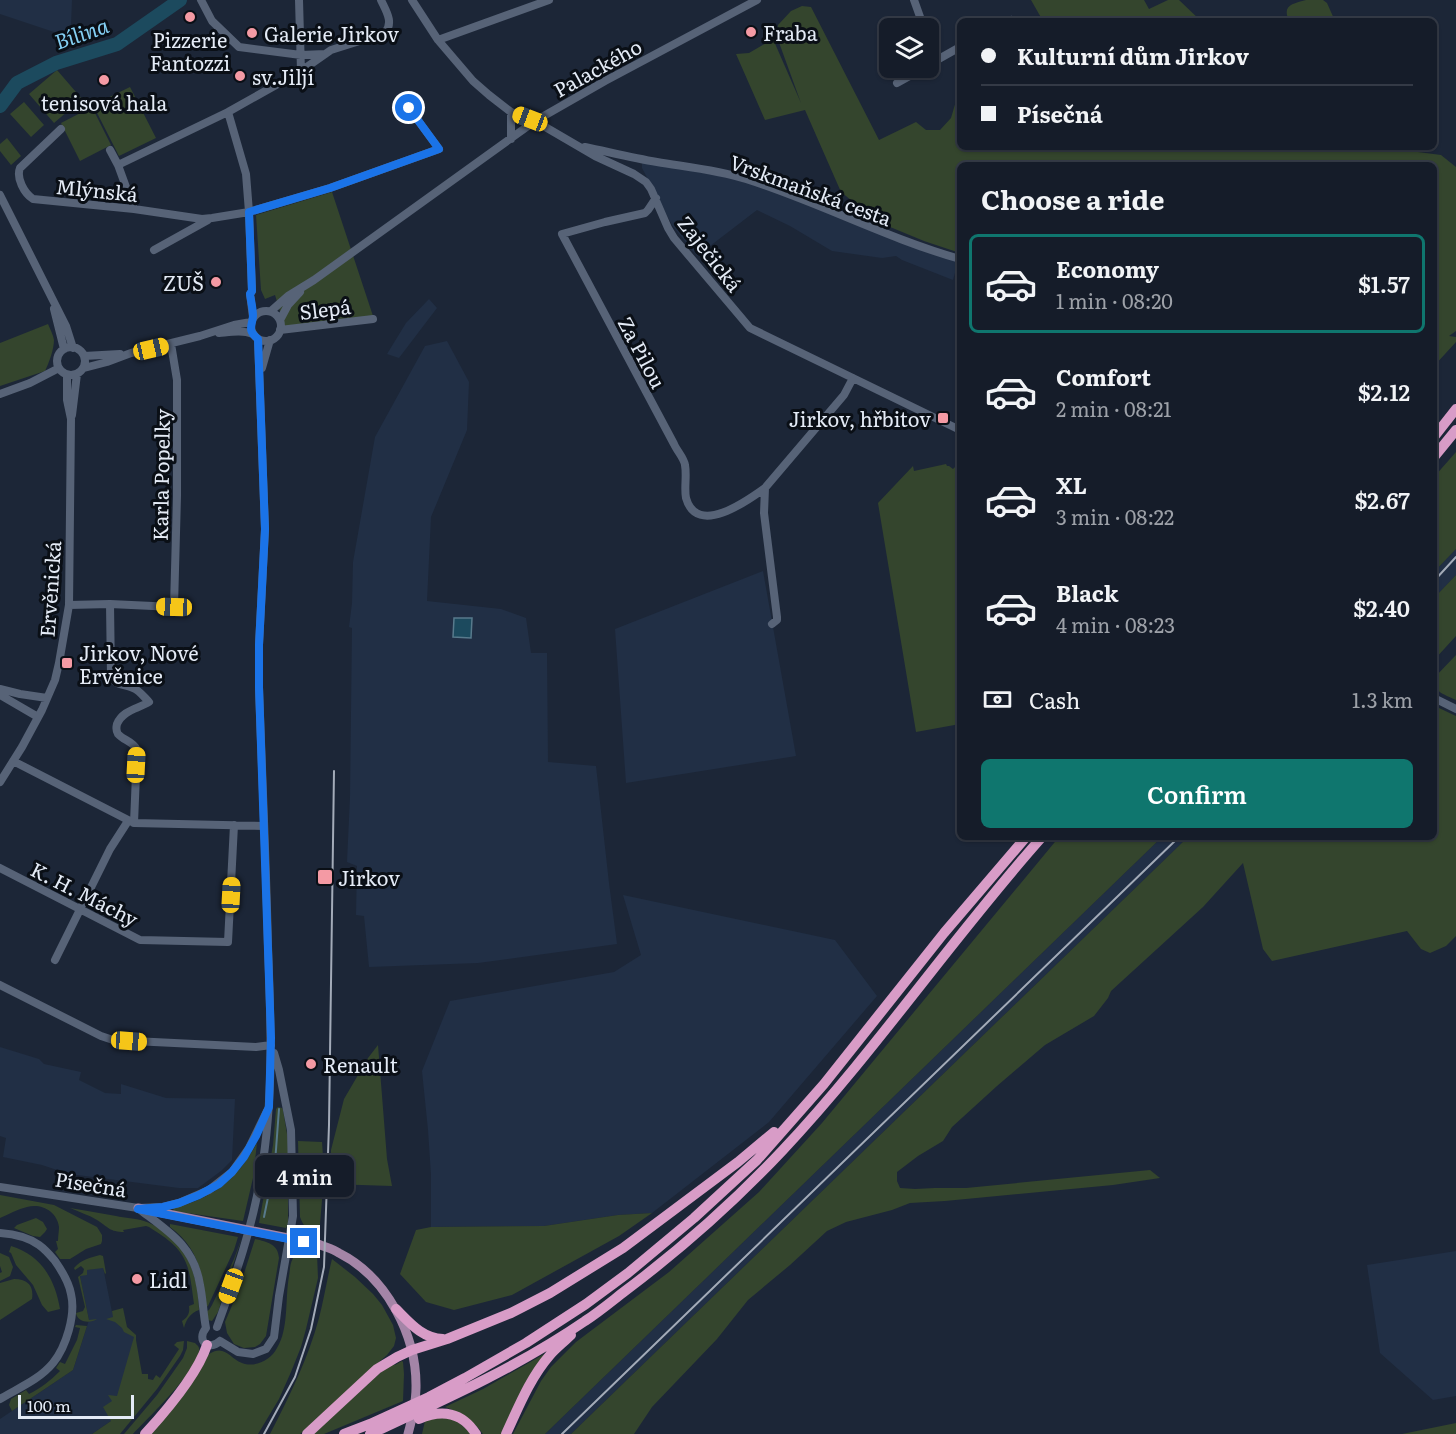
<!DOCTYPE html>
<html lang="en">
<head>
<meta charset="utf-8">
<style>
  body { margin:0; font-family:Literata,serif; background:#222935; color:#f1f3f6; height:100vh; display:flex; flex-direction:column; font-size:22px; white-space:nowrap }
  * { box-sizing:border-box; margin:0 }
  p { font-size:20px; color:#9da1a8 }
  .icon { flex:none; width:33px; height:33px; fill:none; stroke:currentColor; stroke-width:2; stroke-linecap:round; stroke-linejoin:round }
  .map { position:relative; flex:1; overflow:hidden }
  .details { position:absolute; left:957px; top:162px; width:480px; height:678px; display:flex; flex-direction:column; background:#151c29; border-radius:9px; box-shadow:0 2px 4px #0004,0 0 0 2px #343a46 }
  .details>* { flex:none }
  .guide { position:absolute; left:957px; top:18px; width:480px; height:132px; border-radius:9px; box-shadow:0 2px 4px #0004,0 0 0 2px #343a46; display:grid; align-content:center; height:132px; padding:0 24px; background:#151c29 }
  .tools { position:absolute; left:879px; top:18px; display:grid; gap:12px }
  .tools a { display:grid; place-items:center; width:60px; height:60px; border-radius:9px; background:#151c29; box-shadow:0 2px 4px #0004,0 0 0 2px #343a46; font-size:30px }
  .scale { position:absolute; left:18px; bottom:15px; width:116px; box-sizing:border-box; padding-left:6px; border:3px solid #e4ebf6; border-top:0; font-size:16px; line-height:21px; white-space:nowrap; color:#e4ebf6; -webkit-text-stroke:4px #0a0f16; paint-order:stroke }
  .end { position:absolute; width:27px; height:27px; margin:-14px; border:8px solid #1a73e8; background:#fff; box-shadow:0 0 0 3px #fff }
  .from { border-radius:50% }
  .bubble { position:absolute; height:42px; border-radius:9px; background:#151c29; box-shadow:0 2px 4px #0004,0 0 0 2px #343a46; font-size:20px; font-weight:600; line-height:42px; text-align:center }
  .car { position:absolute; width:18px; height:36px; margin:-18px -9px; border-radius:8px; box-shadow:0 0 4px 2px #0007; background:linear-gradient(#f5c518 24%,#345 0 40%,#f5c518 0 76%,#345 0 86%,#f5c518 0) }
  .guide b { display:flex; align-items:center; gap:21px; height:57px; font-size:22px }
  .guide b+b { border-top:2px solid #343a46 }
  .guide i { width:15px; height:15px; background:#f1f3f6 }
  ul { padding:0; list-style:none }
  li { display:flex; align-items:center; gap:18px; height:99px; margin:0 12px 9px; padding:0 12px; border:3px solid transparent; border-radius:9px }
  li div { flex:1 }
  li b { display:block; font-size:22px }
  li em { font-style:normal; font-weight:600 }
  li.current { border-color:#0f766e }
  li>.icon { width:54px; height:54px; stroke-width:1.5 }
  h2 { padding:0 24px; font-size:27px; line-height:72px }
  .pay { display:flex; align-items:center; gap:15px; height:66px; padding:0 24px; font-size:22px }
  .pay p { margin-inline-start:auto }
  .action { display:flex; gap:12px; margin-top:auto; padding:12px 24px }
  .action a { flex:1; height:69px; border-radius:9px; background:#0f766e; color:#fff; font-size:24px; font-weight:600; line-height:69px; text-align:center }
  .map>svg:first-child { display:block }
</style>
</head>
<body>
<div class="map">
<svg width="1456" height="1434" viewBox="0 0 1456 1434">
  <rect width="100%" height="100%" fill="#1c2637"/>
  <path fill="#212f45" d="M0,0H72L71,25L66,29L63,35L0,14Z
    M642,162L693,170L746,181L958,262L953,280L902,260L896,256L882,258L832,251L790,226L757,210L697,256L672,225L642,168Z
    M429,299L437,308L399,358L387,354L406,323Z
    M447,341L469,382L467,430L431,517L427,601L501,609L526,618L531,653H547L548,762L596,766L609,883L617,944L478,963L369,967L364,916L356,915L357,866L347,862L350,797L352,628L349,627L352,603L353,562L375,437L425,346Z
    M1456,549V575L1434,598V572Z
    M763,571L796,756L626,783L615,629Z
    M1162,837H1188L571,1434H545Z
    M623,895L835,940L877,996L769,1122L652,1213L618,1215L544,1226L431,1227V1175L428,1130L422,1071L450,1001L614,972L641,955Z
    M0,1047L39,1059L44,1064L81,1072L79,1080L105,1093L121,1094V1084L166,1098L235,1099L232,1160L221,1171L198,1188H179L69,1174L42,1165L3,1157L6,1138L0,1136Z
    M1456,1251V1396L1433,1400L1380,1353L1367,1265Z
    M103,1267L112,1312L125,1328L135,1336L111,1421L92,1434H0V1419L73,1370L89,1320L80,1276L87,1270Z"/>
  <path fill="#34452d" d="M1031,0H1144L1149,9L1168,0H1179L1201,21H1043Z
    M1306,0H1323L1327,3L1335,21H1289C1282,5 1292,4 1306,0Z
    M802,6L811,7L879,140L916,122L926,130H940L951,118L956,101L960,99V147H1380L1441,155L1456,167V331L1449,336L1456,337V342L1434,366V165H960V253L924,241L878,222L841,192L805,110L765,120L736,54L749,53L773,39L801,103L777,37L778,25L791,11Z
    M57,70L82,99L54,123L29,94Z
    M130,87L156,138L119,156L93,105Z
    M24,102L44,125L31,137L10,114Z
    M92,107L111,145L80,161L61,123Z
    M7,138L21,156L11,165L0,151V144Z
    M332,192L373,316L285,328L275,295L265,299L261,290L256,215Z
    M48,324C50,329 53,334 54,340C54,349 49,363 45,371L0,386V343Z
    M1456,452V549L1434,572V477Z
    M958,462H960V724L916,732L878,503L913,466L914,471L946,464L947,466H949L953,469L958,464Z
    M1456,575V636L1434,660V598Z
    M1456,655V700C1444,694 1434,693 1434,678Z
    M1439,708L1456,716V936L1446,946L1430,953L1421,949L1407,931L1272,961L1263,949L1243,863L1203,907L1111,991L1108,998L1094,1016L1045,1045L997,1086L952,1127L943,1141L918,1156L897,1172V1181L900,1188L915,1189L935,1188H966L1150,1170L1160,1178L1113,1185L945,1201L910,1203L892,1210L846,1222L827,1231L790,1265L748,1300L717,1339L652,1407L634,1434H571L1188,837H1434V709Z
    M1059,837H1162L545,1434H513L541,1381L551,1367L576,1342L669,1272L759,1192L822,1123Z
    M378,1045L387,1159L392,1186L330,1184L331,1150L344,1099L368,1058Z
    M278,1107L282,1108L283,1110L288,1140V1224L286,1228L259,1223L273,1145L276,1109Z
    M298,1141L322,1142C325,1173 322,1203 319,1234C308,1230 304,1228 300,1217Z
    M257,1143L253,1178L243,1221L173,1211L174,1208C215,1197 236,1180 257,1143Z
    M0,1195L54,1205L97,1227L102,1235V1241L101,1244L86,1249L70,1259H60L55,1252L58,1249L56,1241H58C58,1236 59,1231 59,1227C57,1211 41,1203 27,1207C18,1209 9,1214 0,1218Z
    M70,1208C86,1211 101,1213 116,1216C125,1218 135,1218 144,1221C184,1235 198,1271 199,1310C190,1313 186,1320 184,1328L182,1321C188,1317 190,1313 189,1306L194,1304C192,1291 191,1275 186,1263C180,1246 163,1236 149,1227L146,1226L123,1230L124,1232C110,1232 108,1227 97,1220C89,1215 79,1212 70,1208Z
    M652,1213L619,1236L512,1295L454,1310L426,1302L400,1274L416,1230L431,1227L544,1226L618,1215Z
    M36,1218L43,1222L47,1229L45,1232L40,1237L33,1236L14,1228L17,1225Z
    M170,1224L238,1237L234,1250L208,1306L205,1308C204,1275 198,1247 170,1227Z
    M242,1237L218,1312L212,1321L208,1320L205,1312L209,1310L212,1305L234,1259Z
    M255,1239C268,1242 278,1244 279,1258L266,1336L260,1344L255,1347L244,1348L234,1344L227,1333L225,1322L239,1289Z
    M11,1246C41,1255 55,1279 60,1309L48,1312L42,1305L33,1285L16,1265L11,1253L9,1252Z
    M304,1251L317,1254L318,1278L306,1329L301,1347L291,1372L279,1399L258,1434H149L209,1354C225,1344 229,1358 242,1363C255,1368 271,1360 277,1348C289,1329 285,1298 289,1276C290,1270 290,1263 293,1258C296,1253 299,1252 304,1251Z
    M0,1253L9,1257L13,1267L10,1276L0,1281V1273L2,1272L0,1266Z
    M100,1255L103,1256L106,1273L105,1274L103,1268L87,1270V1275L80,1276L89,1320L97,1319C90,1324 77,1322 76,1313L83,1311L85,1307L78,1277L83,1273L84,1269L81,1266L75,1270L74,1268C82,1259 90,1258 100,1255Z
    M332,1259L355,1277L373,1294L382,1305L393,1325L396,1338L394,1346L387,1355L371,1369L305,1430L300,1434H270C289,1397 308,1359 319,1318C324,1299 327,1279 332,1259Z
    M14,1279C28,1279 34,1286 32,1299L0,1320V1283Z
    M123,1308L127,1327L136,1335V1340L142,1374H148V1379L153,1380L156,1375L160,1378L179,1349L174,1345L177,1342L184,1341L183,1350L180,1356L157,1389L120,1434H92L111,1421L103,1407L112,1401L108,1395L117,1396L134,1337L124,1332L122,1328L115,1322L106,1319L113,1317L112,1311Z
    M76,1325L87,1326L73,1370L12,1411L9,1405L11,1399L26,1390L29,1394C41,1388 50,1381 60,1371L56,1368L60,1362L65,1364L77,1340L80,1328L75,1327Z
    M187,1341L195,1343C198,1346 200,1347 199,1352C197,1371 147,1419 133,1434H124L157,1395L183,1358L187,1348Z
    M546,1353L502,1434H483C473,1420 461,1413 445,1407L483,1389Z
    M402,1361L403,1362L404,1374L403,1401L324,1434H313L381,1372L393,1364L395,1365Z
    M438,1416L457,1421L472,1434H422L425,1421Z
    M1456,1423V1434H1402Z"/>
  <path fill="#1c4a5e" stroke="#587a8c" stroke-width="1.5" d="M454,618H472L471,638L453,637Z"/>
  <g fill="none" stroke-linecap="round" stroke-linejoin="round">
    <path stroke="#587a8c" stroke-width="2" d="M264,1217L275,1163L279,1109"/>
    <path stroke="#1c4a5e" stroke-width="14" d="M0,106L17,83L56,63L117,44L180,0"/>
    <path stroke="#576377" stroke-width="8" d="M201,0L212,21L239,47L301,55L325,54
      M299,0L301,71
      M412,0L438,40L473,81L489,95L511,112L535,121L595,156L634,174L646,182L651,189L668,228L674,238L750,328L960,430
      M914,0L924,28
      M1009,21L1011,20
      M438,40L549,0
      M928,43L935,61
      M928,65L960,47
      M897,83L924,68
      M228,112L246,174L249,212L252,291L250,294L253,317
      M61,129L20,168C16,178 24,193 33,199L134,209L202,219L212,218L249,212L330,188L439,149L409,108
      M511,139V112
      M585,147C609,152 633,158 657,162C687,167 718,170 746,179C819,202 886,238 960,259
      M110,150L118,165L134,209
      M118,165L228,112L301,71L331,50L385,33C394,22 386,11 381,0
      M0,195L66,326L73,348
      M656,198L648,210L645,213L605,222L562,234L674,444C677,451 684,458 685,465C687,476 684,488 686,498C697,537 747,501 765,488
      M154,250L208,220
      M54,309L64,349
      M251 326a15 15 0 1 1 30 0a15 15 0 1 1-30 0Z
      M271,311L288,296L314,280L535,121L605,81L757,0
      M280,320L288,305L300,292
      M280,330L373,319
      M219,333C231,332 242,330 253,334
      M57 361a14 14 0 1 1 28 0a14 14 0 1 1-28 0Z
      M84,356L120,354
      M84,368L107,362L131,353L200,336L234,325L251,322
      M262,368L270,340
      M0,394L30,383L59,368
      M72,415L77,374
      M110,604L111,676C116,687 124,683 133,688C139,690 144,697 149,702C138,709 123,710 117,724C116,728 116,731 118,734C124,741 133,741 137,750L134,823
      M69,605L110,604L174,607L177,496V380L171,344
      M772,624L777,620V617L764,513L765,488L844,395L853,378
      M0,689L20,694L47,698
      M0,695L38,717
      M1434,698L1456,709
      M13,761L134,823L264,826
      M0,782L22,747L42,710L55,680L59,663L69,605L71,419L67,400V375
      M0,868L140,940L228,942L234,825
      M55,960L110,849L128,821
      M0,985L101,1036L113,1040L256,1047L271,1045
      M0,1187L138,1208L163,1207L179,1203L209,1190L232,1172L249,1148L267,1111
      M139,1209C168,1231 194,1246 200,1285C203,1299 203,1313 206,1328C196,1340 208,1352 220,1341
      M0,1233C14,1234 28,1237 39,1245C46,1250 50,1255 55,1261C62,1271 69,1282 71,1294C76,1315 66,1347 53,1363C39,1380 18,1388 0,1399
      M217,1327C235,1277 253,1226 261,1174C274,1098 271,1023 268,946C266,860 262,773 259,687V645L265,529L258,339
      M220,1341L238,1352L253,1354L266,1349L274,1337L279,1296L293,1216L291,1130L279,1070L274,1053"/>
    <path stroke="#a485a7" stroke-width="9" d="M138,1208L318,1244C325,1247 333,1249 339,1253C387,1277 417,1336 416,1388C416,1404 412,1419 408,1434"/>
    <path stroke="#d89cc7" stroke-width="10" d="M1434,437L1456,409
      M1434,457L1456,430
      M396,1309C410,1323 422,1338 443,1339
      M419,1419C442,1409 462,1412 476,1434
      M145,1434C167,1410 197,1375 207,1345
      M307,1434L377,1369L397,1357L412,1350L447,1339L511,1313L550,1293L623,1248L738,1162L774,1132
      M344,1434L370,1424L429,1397L465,1378L526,1343L586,1304L628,1273L694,1218L757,1160L824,1084L944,933L1026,837
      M370,1434C444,1400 518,1367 585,1321C599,1312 612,1301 625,1291C681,1249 734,1202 782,1151C875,1052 952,938 1042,837
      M506,1434C519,1406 530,1378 550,1355C556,1348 564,1342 571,1335"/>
    <path stroke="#a3abb8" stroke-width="2" d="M1434,581L1456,557
      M264,1434L295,1377L311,1329L324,1267L329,1125L334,771
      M562,1434L1179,837"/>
  </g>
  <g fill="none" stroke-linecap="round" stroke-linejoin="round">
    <path stroke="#1a73e8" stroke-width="8" d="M304,1242L138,1209L163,1207L179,1203L199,1195L219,1184L232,1172L244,1157L256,1136L269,1107L271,1038L259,687V645L265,529L258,339C247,330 252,327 253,316C253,309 251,301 250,294L252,291L249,212L330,188L439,149L409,108"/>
  </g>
  <g fill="#f49aa4" stroke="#0a0f16" stroke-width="2">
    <circle cx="190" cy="17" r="6"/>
    <circle cx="751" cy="32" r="6"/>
    <circle cx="252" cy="33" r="6"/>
    <circle cx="240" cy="76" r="6"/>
    <circle cx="104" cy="80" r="6"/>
    <circle cx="216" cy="282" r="6"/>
    <rect x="937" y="412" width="12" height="12" rx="3"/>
    <rect x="61" y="657" width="12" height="12" rx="3"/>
    <rect x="317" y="869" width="16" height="16" rx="3"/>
    <circle cx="311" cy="1064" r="6"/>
    <circle cx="137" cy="1279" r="6"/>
  </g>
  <g text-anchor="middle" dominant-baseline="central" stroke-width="6" stroke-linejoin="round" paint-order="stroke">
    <g font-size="20" fill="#e4ebf6" stroke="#0a0f16" text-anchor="start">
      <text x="763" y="32">Fraba</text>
      <text x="264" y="33">Galerie Jirkov</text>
      <text x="190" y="39" text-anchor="middle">Pizzerie<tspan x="190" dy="23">Fantozzi</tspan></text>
      <text x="252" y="76">sv.Jiljí</text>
      <text x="104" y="102" text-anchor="middle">tenisová hala</text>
      <text x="204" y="282" text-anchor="end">ZUŠ</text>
      <text x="931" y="418" text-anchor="end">Jirkov, hřbitov</text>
      <text x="79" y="652">Jirkov, Nové<tspan x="79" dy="23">Ervěnice</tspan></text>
      <text x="338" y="877">Jirkov</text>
      <text x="323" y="1064">Renault</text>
      <text x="149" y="1279">Lidl</text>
    </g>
    <g font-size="20" fill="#e4ebf6" stroke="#0a0f16">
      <text transform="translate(597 67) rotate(-29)">Palackého</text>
      <text transform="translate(97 189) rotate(6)">Mlýnská</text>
      <text transform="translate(811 189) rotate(20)">Vrskmaňská cesta</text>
      <text transform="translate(711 253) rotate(52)">Zaječická</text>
      <text transform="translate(325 308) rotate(-7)">Slepá</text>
      <text transform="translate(643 352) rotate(62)">Za Pilou</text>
      <text transform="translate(160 475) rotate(-89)">Karla Popelky</text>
      <text transform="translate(49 589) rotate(-86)">Ervěnická</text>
      <text transform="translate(85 893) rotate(27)">K. H. Máchy</text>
      <text transform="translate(91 1183) rotate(9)">Písečná</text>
    </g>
    <g font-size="21" font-style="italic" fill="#84cff3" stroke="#0a0f16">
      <text transform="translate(81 32) rotate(-19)">Bílina</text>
    </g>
  </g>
</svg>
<div class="tools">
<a><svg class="icon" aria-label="layers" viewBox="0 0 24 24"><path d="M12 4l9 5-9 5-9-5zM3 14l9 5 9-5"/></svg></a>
</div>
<div class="scale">100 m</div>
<i class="end from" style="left:409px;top:108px"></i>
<i class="end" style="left:304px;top:1242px"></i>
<div class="bubble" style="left:255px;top:1155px;width:99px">4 min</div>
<i class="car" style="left:530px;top:119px;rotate:291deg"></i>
<i class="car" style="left:151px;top:349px;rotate:77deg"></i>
<i class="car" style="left:174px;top:607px;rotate:272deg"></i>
<i class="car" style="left:136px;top:765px;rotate:3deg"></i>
<i class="car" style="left:231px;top:895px;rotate:3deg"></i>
<i class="car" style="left:129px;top:1041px;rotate:94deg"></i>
<i class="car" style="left:231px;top:1286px;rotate:200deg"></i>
<div class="guide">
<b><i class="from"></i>Kulturní dům Jirkov</b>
<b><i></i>Písečná</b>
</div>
<section class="details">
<h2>Choose a ride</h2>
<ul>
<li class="current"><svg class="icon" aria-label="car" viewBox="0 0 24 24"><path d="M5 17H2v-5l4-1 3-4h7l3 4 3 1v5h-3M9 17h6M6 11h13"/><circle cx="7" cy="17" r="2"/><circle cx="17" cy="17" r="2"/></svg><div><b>Economy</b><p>1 min · 08:20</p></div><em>$1.57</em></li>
<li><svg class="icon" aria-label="car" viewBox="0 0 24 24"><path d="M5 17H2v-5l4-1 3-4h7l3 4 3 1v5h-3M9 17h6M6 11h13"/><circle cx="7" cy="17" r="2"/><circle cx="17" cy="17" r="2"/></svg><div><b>Comfort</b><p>2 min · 08:21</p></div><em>$2.12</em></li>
<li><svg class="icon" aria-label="car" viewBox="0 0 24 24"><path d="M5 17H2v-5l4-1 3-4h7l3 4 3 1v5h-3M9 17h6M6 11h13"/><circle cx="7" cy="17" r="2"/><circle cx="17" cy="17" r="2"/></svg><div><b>XL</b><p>3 min · 08:22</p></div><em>$2.67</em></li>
<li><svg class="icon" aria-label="car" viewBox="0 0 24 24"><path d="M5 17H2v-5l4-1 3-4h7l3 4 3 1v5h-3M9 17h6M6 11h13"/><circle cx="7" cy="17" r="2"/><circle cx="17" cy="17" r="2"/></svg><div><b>Black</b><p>4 min · 08:23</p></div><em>$2.40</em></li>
</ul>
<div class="pay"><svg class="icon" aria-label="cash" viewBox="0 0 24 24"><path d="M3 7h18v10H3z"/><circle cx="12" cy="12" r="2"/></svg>Cash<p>1.3 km</p></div>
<div class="action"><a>Confirm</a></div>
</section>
</div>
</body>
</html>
